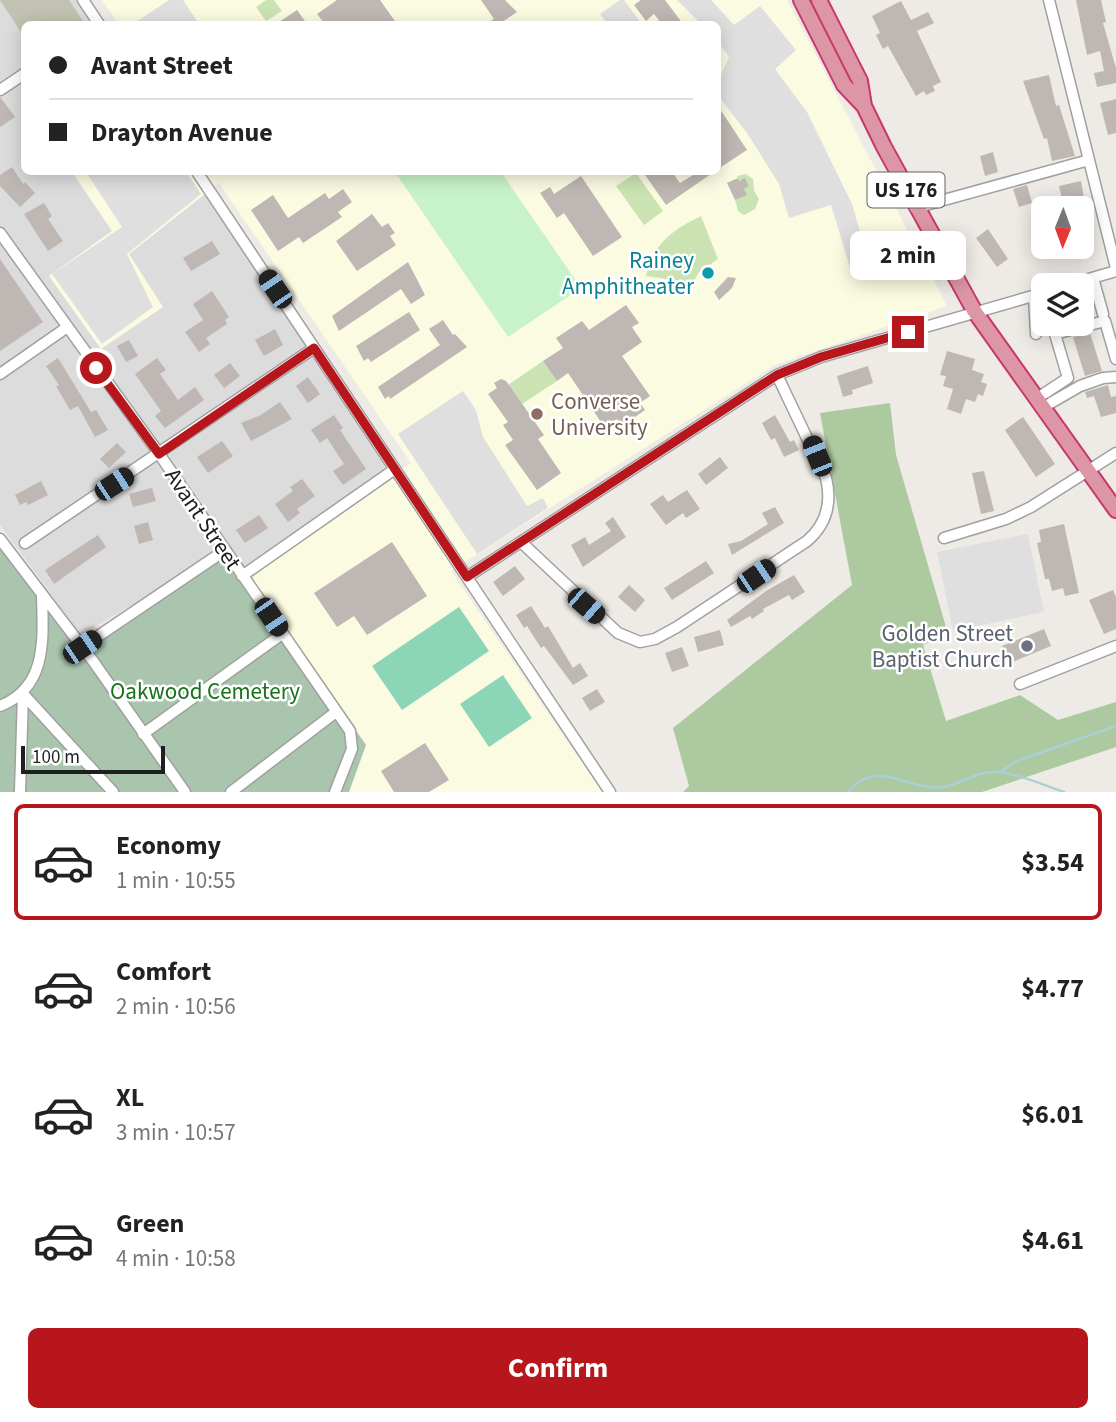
<!DOCTYPE html>
<html lang="en">
<head>
<meta charset="utf-8">
<style>
  body { margin:0; font-family:"Source Sans 3",sans-serif; background:#f2f2f2; color:#222; height:100vh; display:flex; flex-direction:column; font-size:26px; white-space:nowrap }
  * { box-sizing:border-box; margin:0 }
  p { font-size:23px; color:#767676 }
  .icon { flex:none; width:38px; height:38px; fill:none; stroke:currentColor; stroke-width:2; stroke-linecap:round; stroke-linejoin:round }
  .map { position:relative; height:792px; overflow:hidden }
  .panel { display:flex; flex-direction:column; background:#fff; flex:1 }
  .panel>* { flex:none }
  .top-card { position:absolute; left:21px; top:21px; width:700px; height:154px; border-radius:10px; box-shadow:0 4px 18px #0003; display:grid; align-content:center; height:154px; padding:0 28px; background:#fff }
  .needle { width:46px; rotate:181deg }
  .controls { position:absolute; left:1031px; top:196px; display:grid; gap:14px }
  .controls a { display:grid; place-items:center; width:63px; height:63px; border-radius:10px; background:#fff; box-shadow:0 4px 18px #0003; font-size:35px }
  .scale { position:absolute; left:21px; bottom:18px; width:144px; box-sizing:border-box; padding-left:7px; border:4px solid #1f1f1f; border-top:0; font-size:19px; line-height:24px; white-space:nowrap; color:#1f1f1f; -webkit-text-stroke:5px #fff; paint-order:stroke }
  .end { position:absolute; width:32px; height:32px; margin:-16px; border:9px solid #b7161c; background:#fff; box-shadow:0 0 0 4px #fff }
  .from { border-radius:50% }
  .bubble { position:absolute; height:49px; border-radius:10px; background:#fff; box-shadow:0 4px 18px #0003; font-size:23px; font-weight:700; line-height:49px; text-align:center }
  .car { position:absolute; width:21px; height:42px; margin:-21px -10px; border-radius:9px; box-shadow:0 0 5px 2px #0007; background:linear-gradient(#222 24%,#8ab4d8 0 40%,#222 0 76%,#8ab4d8 0 86%,#222 0) }
  .top-card b { display:flex; align-items:center; gap:24px; height:66px; font-size:26px }
  .top-card b+b { border-top:2px solid #e0e0e0 }
  .top-card i { width:18px; height:18px; background:#222 }
  ul { padding:12px 0 0; list-style:none }
  li { display:flex; align-items:center; gap:21px; height:116px; margin:0 14px 10px; padding:0 14px; border:4px solid transparent; border-radius:10px }
  li div { flex:1 }
  li b { display:block; font-size:26px }
  li em { font-style:normal; font-weight:700 }
  li.selected { border-color:#b7161c }
  li>.icon { width:63px; height:63px; stroke-width:1.5 }
  .button { display:flex; gap:14px; margin-top:auto; padding:14px 28px }
  .button a { flex:1; height:80px; border-radius:10px; background:#b7161c; color:#fff; font-size:28px; font-weight:700; line-height:80px; text-align:center }
  .map>svg:first-child { display:block }
</style>
</head>
<body>
<div class="map">
<svg width="1116" height="792" viewBox="0 0 1116 792">
  <rect width="100%" height="100%" fill="#eeebe6"/>
  <path fill="#dddcdc" d="M0,0H79L95,24H24V172H192L387,466L242,576L224,551L81,635L0,525Z"/>
  <path fill="#fbfbe2" d="M102,0H787L947,306L775,365L451,571L602,792H349L366,745L249,577L411,463L219,183L129,254L163,307L101,349L49,276L112,231L72,172H718V24H119Z"/>
  <path fill="#c2c2b2" d="M0,0H69L85,24H24V37Z"/>
  <path fill="#cbe3b2" d="M266,0H274L282,11L266,21L256,7Z
    M636,173L663,211L644,225L616,186Z
    M746,174L753,179L754,191L759,199L755,209L744,215L738,211L735,200L746,195L744,189L749,186L745,179L739,181L737,176Z
    M701,216L718,259L699,272L693,283L646,276C653,243 673,230 701,216Z
    M543,361L557,381L522,404L508,385Z"/>
  <path fill="#adc99f" d="M890,403L896,455L948,634L923,645L946,721L1020,695L1058,720L1116,702V747L982,792H683L689,786L673,728L852,585L820,413Z"/>
  <path fill="#aac5ad" d="M0,547L82,653L230,549L366,745L349,792H0Z"/>
  <path fill="#c8f3ca" d="M395,172H501L581,288L508,337Z"/>
  <path fill="#8dd5b7" d="M459,607L489,651L402,710L372,666Z
    M503,675L532,718L489,747L460,704Z"/>
  <path fill="#dfdfdf" d="M169,0H183L199,24H133Z
    M620,0H624L642,24H608L600,14Z
    M677,0H711L734,25L760,6L796,50L775,69L807,112L852,204L871,268L852,274L831,205L789,218L779,184L747,133L720,98V77L729,57L718,42V24H701Z
    M86,172H186L201,194L127,254L153,307L102,344L52,274L122,227Z
    M463,391L476,410L483,437L527,506L543,498L548,508L477,554L398,434Z
    M1028,534L1044,612L953,631L937,552Z"/>
  <g fill="none" stroke-linecap="round" stroke-linejoin="round">
    <path stroke="#abcfd7" stroke-width="2.5" d="M1000,772L1017,761L1116,726
      M848,792C878,756 907,792 944,787C961,784 977,771 996,772C1017,773 1043,785 1064,792"/>
  </g>
  <path fill="#beb7b3" d="M337,0H380L397,24H325L317,14Z
    M481,0H505L517,12L499,24H486L494,19Z
    M641,0H665L683,24H662L654,14L646,21L634,5Z
    M1076,0H1101L1106,22L1103,23L1116,68V83L1097,87L1094,73L1104,71L1100,51L1087,55Z
    M901,1L911,20L928,12L934,23L917,31L941,82L933,86L935,91L926,95L924,91L916,96L888,46L883,49L876,35L880,33L872,16Z
    M297,10L307,24H276Z
    M1049,75L1056,106L1059,105L1075,156L1052,161L1047,138L1044,139L1023,81Z
    M0,97L15,117L0,127Z
    M1116,99V133L1108,135L1100,103Z
    M718,106L747,150L718,169Z
    M993,152L998,172L985,176L980,156Z
    M12,167L23,184L25,182L35,193L20,207L0,186V175Z
    M643,172H672L680,183L698,172H714L666,205Z
    M581,176L622,237L593,256L564,213L557,218L540,193L550,187L554,194Z
    M738,178L739,181L745,178L749,186L744,189L747,195L735,200L727,183Z
    M1081,181L1084,198L1063,203L1059,186Z
    M1027,185L1032,203L1019,207L1013,189Z
    M343,189L352,202L338,212L342,217L303,243L299,237L278,251L251,210L273,195L288,218L325,193L329,199Z
    M44,203L52,216L48,219L63,241L48,251L24,214Z
    M372,214L382,227L388,223L395,233L390,236L396,245L357,271L336,241Z
    M988,229L1008,259L997,267L976,238Z
    M212,241L220,254L191,271L183,258Z
    M0,259L43,322L0,351Z
    M408,262L425,295L411,304L401,289L339,331L332,316Z
    M728,277L736,278L732,288L719,300L714,292Z
    M212,291L229,317L225,320L227,324L206,338L210,344L199,352L185,332L203,320L193,304Z
    M626,305L639,323L632,327L642,342L622,356L650,396L640,403L645,410L622,426L617,419L605,428L568,373L557,381L543,361L563,348L556,338L582,321L589,330Z
    M409,312L420,330L371,362L368,358L364,361L356,346Z
    M443,320L453,335L455,334L467,347L390,399L389,396L385,399L378,387L440,345L429,329Z
    M275,329L283,345L264,356L255,340Z
    M1090,333L1102,371L1085,376L1073,337Z
    M129,340L138,356L126,362L117,346Z
    M947,351L975,359L972,370L984,374L981,382L987,384L983,396L978,394L975,402L966,399L961,414L947,409L953,389L943,386L946,376L940,375Z
    M58,358L91,412L96,410L108,430L95,437L78,406L70,410L56,386L59,385L46,366Z
    M157,358L166,370L160,374L178,400L195,387L204,400L165,428L155,416L161,411L135,374Z
    M230,363L240,376L224,388L214,375Z
    M868,366L873,383L852,390L853,394L843,397L837,376Z
    M308,377L320,394L308,403L296,386Z
    M501,379L506,381L544,435L538,439L561,473L537,490L505,445L513,440L503,425L508,422L488,394L497,388L494,383Z
    M1108,385L1111,397L1116,396V413L1101,417L1094,396L1087,398L1085,392Z
    M280,402L292,419L251,441L241,423L261,415Z
    M334,415L343,428L340,430L366,469L343,485L333,471L344,464L327,438L320,443L311,430Z
    M775,415L790,442L794,440L799,450L784,457L775,438L771,440L762,423Z
    M1023,417L1055,464L1036,477L1005,430Z
    M222,441L233,456L208,473L197,457Z
    M117,443L126,452L109,468L100,459Z
    M720,457L728,468L706,485L698,474Z
    M984,471L994,511L981,514L972,473Z
    M302,479L315,496L297,509L300,513L288,522L275,504L293,491L290,487Z
    M41,481L48,495L28,505L26,502L20,505L15,495Z
    M152,488L156,501L133,507L129,494Z
    M687,490L700,509L686,518L683,513L666,525L650,504L663,495L668,502Z
    M775,507L784,523L732,555L728,544L741,541L768,524L762,513Z
    M259,515L268,528L245,543L236,530Z
    M613,517L626,537L583,567L571,545L585,537L589,545L611,531L605,523Z
    M148,522L153,540L139,544L134,526Z
    M1064,524L1079,593L1065,596L1063,588L1052,591L1049,579H1045L1037,543L1041,542L1039,530Z
    M98,535L106,547L54,584L45,570Z
    M392,542L427,596L367,635L354,616L337,627L314,593Z
    M706,561L714,573L672,600L664,588Z
    M515,566L525,579L503,596L493,582Z
    M794,575L805,592L792,600L789,595L763,609L764,611L752,619L750,616L731,627L727,620L766,591Z
    M629,585L645,600L635,612L618,597Z
    M1113,590L1116,597V629L1104,634L1089,600Z
    M531,606L545,628L548,626L573,668L580,663L588,676L573,685L544,646L541,648L527,626L524,628L516,615Z
    M1044,629L1051,646L1010,663L1002,646Z
    M720,630L724,645L698,652L694,637Z
    M682,647L689,666L672,672L665,653Z
    M597,689L605,702L590,711L582,698Z
    M425,743L449,780L429,792H394L381,771Z"/>
  <g fill="none" stroke-linecap="round" stroke-linejoin="round">
    <defs>
      <path id="minor" d="M83,0L99,24
        M1049,0L1116,268
        M0,90L24,74
        M197,172L610,792
        M915,208L1089,160
        M0,233L155,448L350,731L352,749L335,792
        M1093,278L1103,314
        M1068,285L1116,271
        M1034,295L1036,334
        M0,374L66,328
        M1036,399L1068,378L1055,334L1105,321L1116,359
        M1042,408L1080,386L1103,378L1116,377
        M944,538L1006,519L1031,507L1116,453
        M0,539L93,661L185,792
        M521,542L618,633L640,642L655,639L677,627L807,541C827,524 832,503 826,478L777,375
        M25,543L314,348
        M242,576L395,469
        M467,577L777,375L821,357L1043,293
        M82,647L224,551
        M1020,684L1116,646
        M23,694L113,792
        M0,706C48,687 43,638 42,595
        M143,734L282,634
        M20,792L23,694
        M231,792L336,712"/>
      <path id="highway" d="M801,0L844,85L864,106
        M819,0L860,81L864,106L884,147L975,312L1116,510"/>
    </defs>
    <use href="#minor" stroke="#a0a0a0" stroke-width="13"/>
    <use href="#highway" stroke="#c7386e" stroke-width="18"/>
    <use href="#minor" stroke="#fff" stroke-width="10"/>
    <use href="#highway" stroke="#dd96a6" stroke-width="14"/>
  </g>
  <g fill="none" stroke-linecap="round" stroke-linejoin="round">
    <path stroke="#b7161c" stroke-width="9" d="M96,368L159,454L314,348L467,577L777,375L821,357L908,332"/>
  </g>
  <circle fill="#0f9aa8" stroke="#fff" stroke-width="2.5" cx="708" cy="273" r="7"/>
  <circle fill="#8d6e63" stroke="#fff" stroke-width="2.5" cx="537" cy="414" r="7"/>
  <circle fill="#6b7280" stroke="#fff" stroke-width="2.5" cx="1027" cy="646" r="7"/>
  <g text-anchor="middle" dominant-baseline="central" stroke-width="5" stroke-linejoin="round" paint-order="stroke">
    <rect fill="#fff" stroke="#626262" stroke-width="2" x="867.5" y="172.5" width="77" height="35" rx="5"/>
    <g font-size="21" font-weight="bold" fill="#1f1f1f">
      <text x="906" y="190">US 176</text>
    </g>
    <g font-size="23" fill="#0d838f" stroke="#fff" text-anchor="end">
      <text x="694" y="260">Rainey<tspan x="694" dy="26">Amphitheater</tspan></text>
    </g>
    <g font-size="23" fill="#785e54" stroke="#fff" text-anchor="start">
      <text x="551" y="401">Converse<tspan x="551" dy="26">University</tspan></text>
    </g>
    <g font-size="23" fill="#1f1f1f" stroke="#fff">
      <text transform="translate(203 519) rotate(56)">Avant Street</text>
    </g>
    <g font-size="23" fill="#5b616d" stroke="#fff" text-anchor="end">
      <text x="1013" y="633">Golden Street<tspan x="1013" dy="26">Baptist Church</tspan></text>
    </g>
    <g font-size="23" fill="#18721c" stroke="#fff">
      <text x="205" y="691">Oakwood Cemetery</text>
    </g>
  </g>
</svg>
<div class="controls">
<a><svg class="needle" viewBox="-14 -14 28 28"><path d="M0-13l5 13h-10z" fill="#e53935"/><path d="M0 13l5-13h-10z" fill="#767676"/></svg></a>
<a><svg class="icon" aria-label="layers" viewBox="0 0 24 24"><path d="M12 4l9 5-9 5-9-5zM3 14l9 5 9-5"/></svg></a>
</div>
<div class="scale">100 m</div>
<i class="end from" style="left:96px;top:368px"></i>
<i class="end" style="left:908px;top:332px"></i>
<div class="bubble" style="left:850px;top:231px;width:116px">2 min</div>
<i class="car" style="left:275px;top:289px;rotate:326deg"></i>
<i class="car" style="left:817px;top:456px;rotate:338deg"></i>
<i class="car" style="left:114px;top:484px;rotate:57deg"></i>
<i class="car" style="left:756px;top:576px;rotate:56deg"></i>
<i class="car" style="left:586px;top:606px;rotate:131deg"></i>
<i class="car" style="left:271px;top:617px;rotate:146deg"></i>
<i class="car" style="left:82px;top:647px;rotate:56deg"></i>
<div class="top-card">
<b><i class="from"></i>Avant Street</b>
<b><i></i>Drayton Avenue</b>
</div>
</div>
<section class="panel">
<ul>
<li class="selected"><svg class="icon" aria-label="car" viewBox="0 0 24 24"><path d="M5 17H2v-5l4-1 3-4h7l3 4 3 1v5h-3M9 17h6M6 11h13"/><circle cx="7" cy="17" r="2"/><circle cx="17" cy="17" r="2"/></svg><div><b>Economy</b><p>1 min · 10:55</p></div><em>$3.54</em></li>
<li><svg class="icon" aria-label="car" viewBox="0 0 24 24"><path d="M5 17H2v-5l4-1 3-4h7l3 4 3 1v5h-3M9 17h6M6 11h13"/><circle cx="7" cy="17" r="2"/><circle cx="17" cy="17" r="2"/></svg><div><b>Comfort</b><p>2 min · 10:56</p></div><em>$4.77</em></li>
<li><svg class="icon" aria-label="car" viewBox="0 0 24 24"><path d="M5 17H2v-5l4-1 3-4h7l3 4 3 1v5h-3M9 17h6M6 11h13"/><circle cx="7" cy="17" r="2"/><circle cx="17" cy="17" r="2"/></svg><div><b>XL</b><p>3 min · 10:57</p></div><em>$6.01</em></li>
<li><svg class="icon" aria-label="car" viewBox="0 0 24 24"><path d="M5 17H2v-5l4-1 3-4h7l3 4 3 1v5h-3M9 17h6M6 11h13"/><circle cx="7" cy="17" r="2"/><circle cx="17" cy="17" r="2"/></svg><div><b>Green</b><p>4 min · 10:58</p></div><em>$4.61</em></li>
</ul>
<div class="button"><a>Confirm</a></div>
</section>
</body>
</html>
